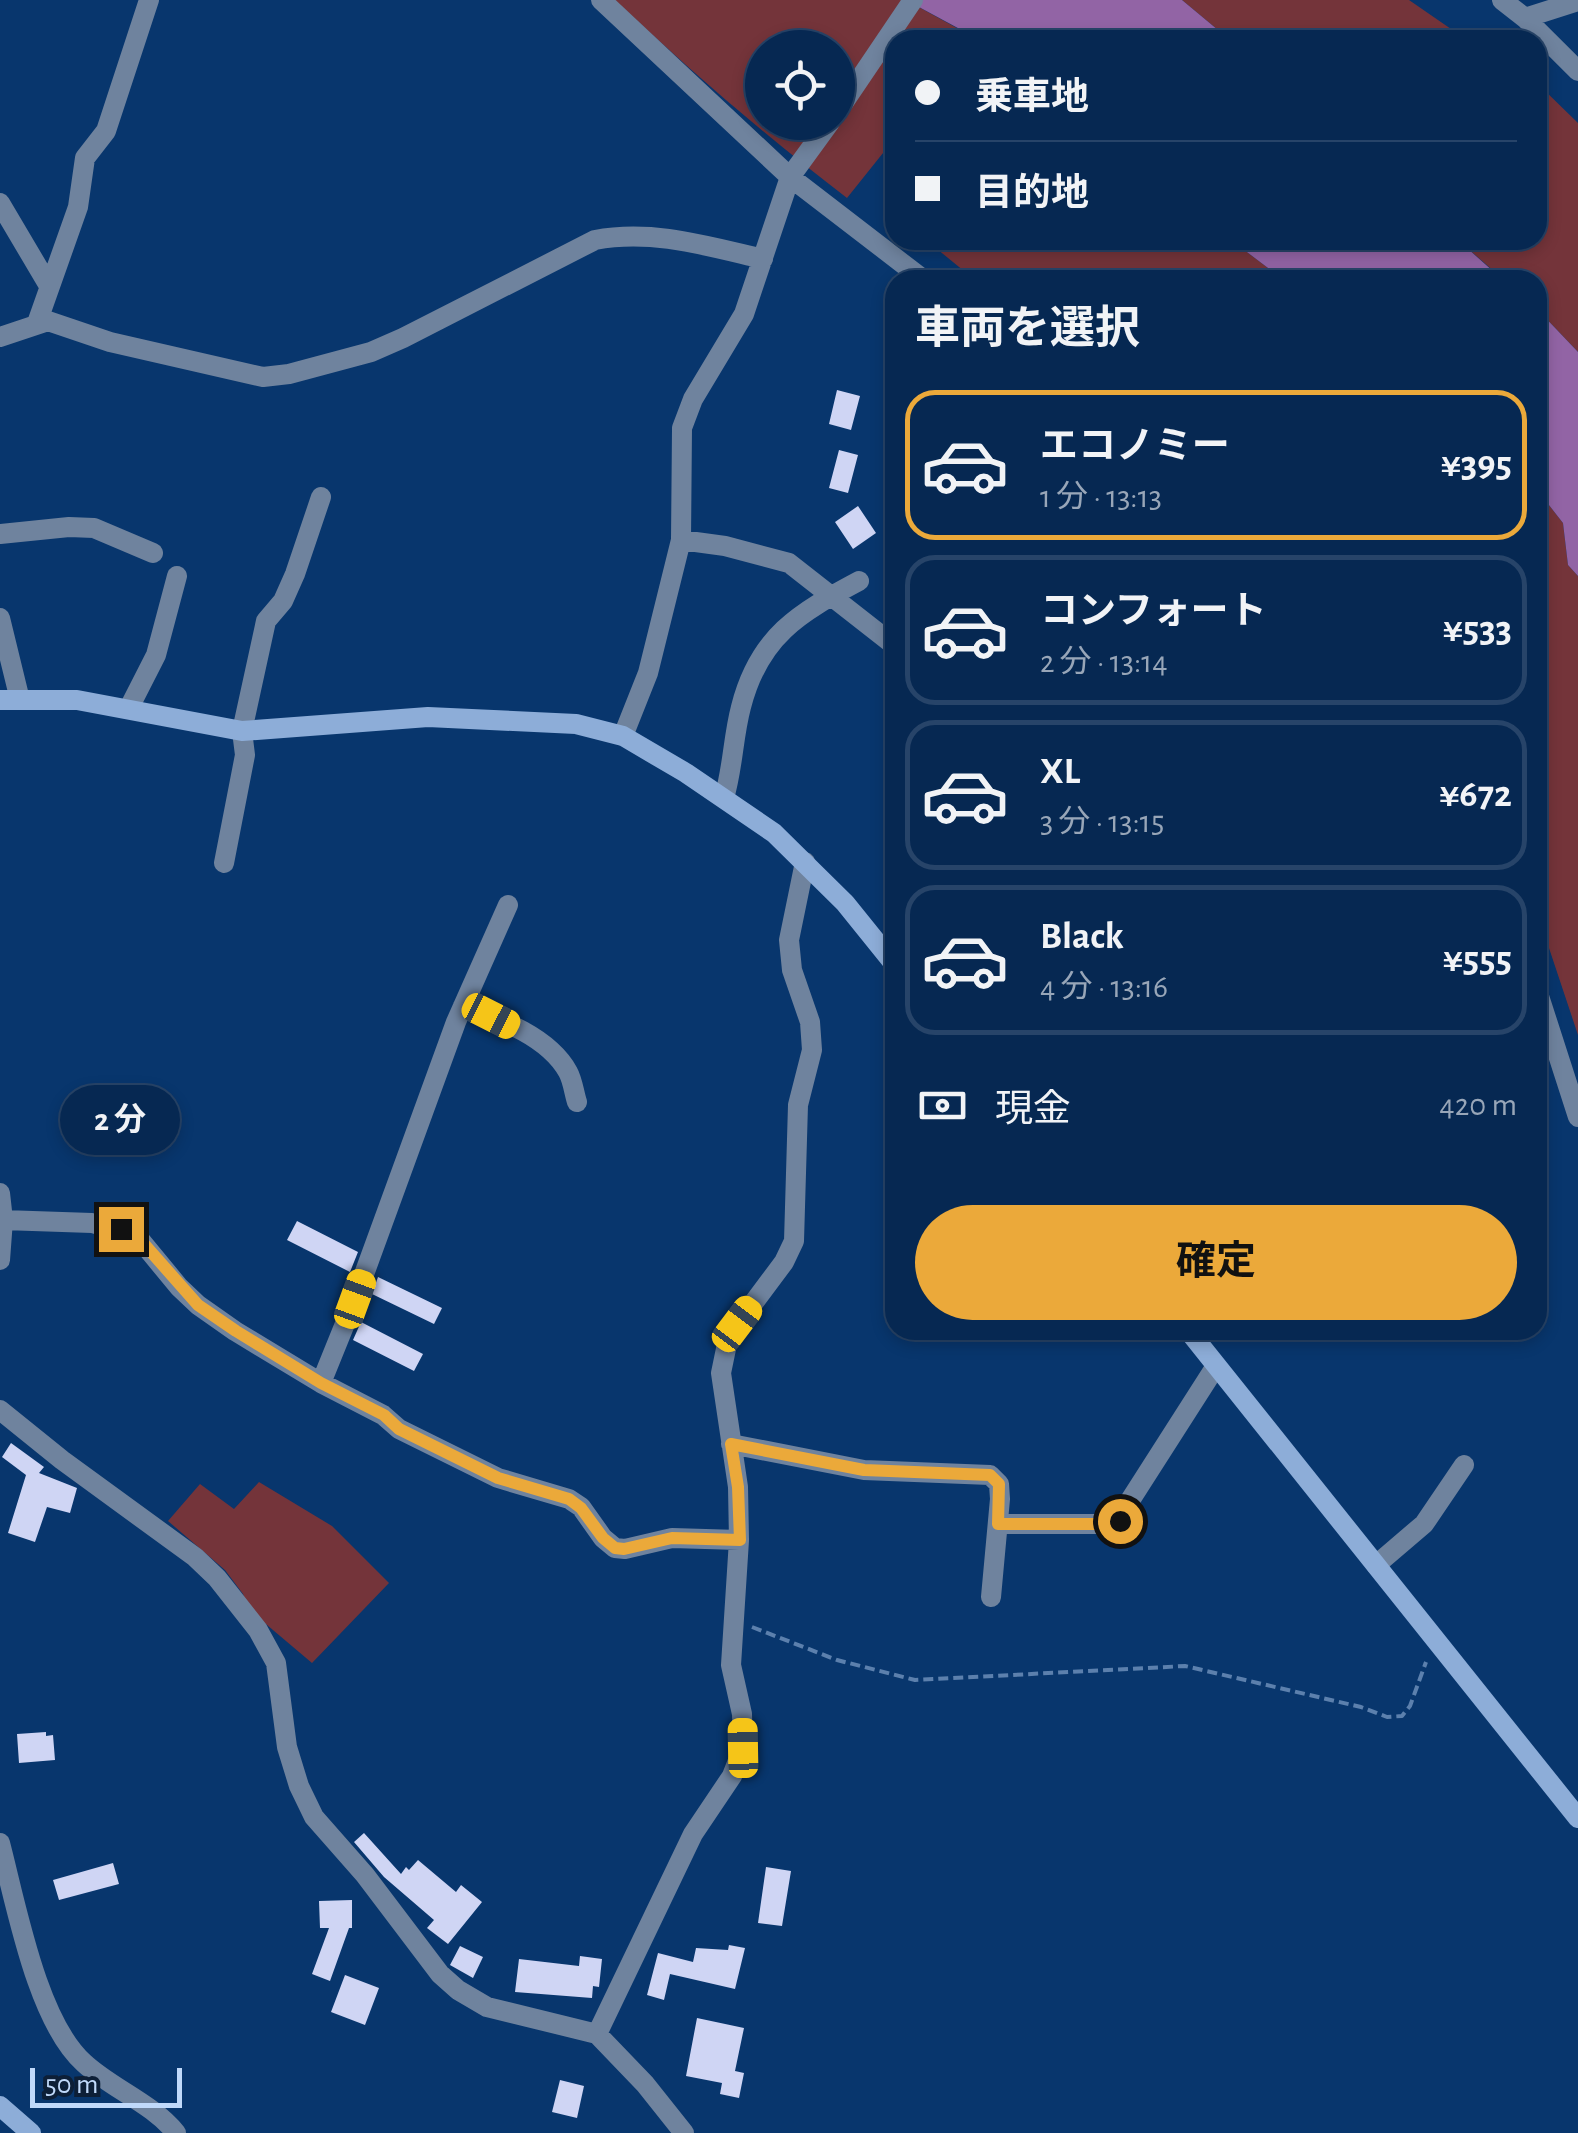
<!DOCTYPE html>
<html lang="ja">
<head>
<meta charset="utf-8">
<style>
  body { margin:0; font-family:"Alegreya Sans","Noto Sans JP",sans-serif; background:#0f3059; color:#f1f3f6; height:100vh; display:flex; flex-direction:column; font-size:38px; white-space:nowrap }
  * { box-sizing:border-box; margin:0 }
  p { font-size:32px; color:#98a6b8 }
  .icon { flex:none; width:55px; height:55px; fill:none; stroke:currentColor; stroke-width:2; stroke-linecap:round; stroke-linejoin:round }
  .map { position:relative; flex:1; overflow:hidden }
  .drawer { position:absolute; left:885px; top:270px; width:662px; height:1070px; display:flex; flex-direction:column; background:#062852; border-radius:30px; box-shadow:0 5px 15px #0003,0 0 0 2px #274469 }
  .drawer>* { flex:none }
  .top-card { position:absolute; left:885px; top:30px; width:662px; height:220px; border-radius:30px; box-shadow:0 5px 15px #0003,0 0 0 2px #274469; display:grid; align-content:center; height:220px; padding:0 30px; background:#062852 }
  .fabs { position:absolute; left:745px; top:30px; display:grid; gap:20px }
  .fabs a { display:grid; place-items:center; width:110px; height:110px; border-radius:50%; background:#062852; box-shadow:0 5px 15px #0003,0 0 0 2px #274469; font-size:50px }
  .scale { position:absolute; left:30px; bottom:25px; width:152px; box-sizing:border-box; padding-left:10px; border:5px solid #c0d9fa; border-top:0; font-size:28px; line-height:35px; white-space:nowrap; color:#c0d9fa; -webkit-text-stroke:8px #0d1f37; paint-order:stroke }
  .end { position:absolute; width:45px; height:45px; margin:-22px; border:12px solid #eba93a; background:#111; box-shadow:0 0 0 5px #111 }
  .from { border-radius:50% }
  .bubble { position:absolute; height:70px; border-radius:35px; background:#062852; box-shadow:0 5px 15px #0003,0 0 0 2px #274469; font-size:32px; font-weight:700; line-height:70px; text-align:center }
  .car { position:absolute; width:30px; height:60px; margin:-30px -15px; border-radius:12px; box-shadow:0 0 8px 2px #0007; background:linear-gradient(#f5c518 24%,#345 0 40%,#f5c518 0 76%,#345 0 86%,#f5c518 0) }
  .top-card b { display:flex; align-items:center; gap:35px; height:95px; font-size:38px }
  .top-card b+b { border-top:2px solid #274469 }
  .top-card i { width:25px; height:25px; background:#f1f3f6 }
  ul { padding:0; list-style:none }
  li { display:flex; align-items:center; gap:30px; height:150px; margin:0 20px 15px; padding:0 10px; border:5px solid #274469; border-radius:30px }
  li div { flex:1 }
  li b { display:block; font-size:38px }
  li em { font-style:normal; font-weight:700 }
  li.active { border-color:#eba93a }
  li>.icon { width:90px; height:90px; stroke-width:1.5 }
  h2 { padding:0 30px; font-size:45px; line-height:120px }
  .pay { display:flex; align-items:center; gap:25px; height:110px; padding:0 30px; font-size:38px }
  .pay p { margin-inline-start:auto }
  .action { display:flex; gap:20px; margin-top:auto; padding:20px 30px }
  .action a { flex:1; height:115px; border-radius:60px; background:#eba93a; color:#111; font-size:40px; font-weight:700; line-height:115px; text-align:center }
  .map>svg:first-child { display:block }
</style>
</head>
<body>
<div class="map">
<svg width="1578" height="2133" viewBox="0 0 1578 2133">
  <rect width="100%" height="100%" fill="#08366d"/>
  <path fill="#74343a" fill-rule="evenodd" d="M615,0H906L975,38L895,40V138L847,198C766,136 689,70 615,0ZM762,48H838V122H762Z
    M1182,0H1409L1467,40H1230Z
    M1538,84L1578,123V352L1538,310V280H1504L1458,240H1538Z
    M926,240H1231L1284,280H975Z
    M1538,491L1563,523L1568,565L1578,576V1035L1538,915Z
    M259,1482L332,1526L389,1583L312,1663L248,1609L243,1594L225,1570L168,1521L200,1484L234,1509Z"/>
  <path fill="#9264a5" d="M906,0H1182L1230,40H980Z
    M1231,240H1458L1503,280H1284Z
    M1538,310L1578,352V576L1568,565L1563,523L1538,491Z"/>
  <path fill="#cfd5f4" d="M837,390L860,396L851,430L829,424Z
    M839,450L858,455L848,493L829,488Z
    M858,506L876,533L853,549L835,522Z
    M297,1221L358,1252L350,1272L287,1240Z
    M378,1277L442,1308L434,1324L372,1294Z
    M361,1322L423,1354L414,1371L353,1340Z
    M11,1443L44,1467L39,1473L77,1488L70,1513L47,1507L35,1542L8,1533L26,1475L2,1457Z
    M46,1732V1736L53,1735L55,1760L19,1763L17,1734Z
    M364,1833L401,1874L406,1867L409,1870L418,1860L456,1892L461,1885L482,1902L448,1944L427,1928L434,1920L384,1877L354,1842Z
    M113,1863L119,1884L59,1900L53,1880Z
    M766,1867L791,1871L782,1926L758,1923Z
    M352,1900V1928H349L330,1981L312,1974L329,1928H320L319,1901Z
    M729,1945L745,1948L735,1989L670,1974L664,2000L647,1995L658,1953L693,1962L696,1948L728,1950Z
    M460,1946L483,1957L473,1978L450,1965Z
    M580,1956L602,1959L599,1987L593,1986L592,1998L515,1992L519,1959L579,1966Z
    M345,1975L379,1988L365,2025L331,2012Z
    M697,2018L744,2028L735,2071L744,2073L739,2098L720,2094L722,2083L686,2076Z
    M560,2080L584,2086L577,2118L552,2112Z"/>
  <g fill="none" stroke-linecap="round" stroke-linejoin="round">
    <path stroke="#5c80ad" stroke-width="4" stroke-dasharray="10 5" stroke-linecap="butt" d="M752,1627L837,1660L915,1680L1185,1666L1361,1707L1387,1717L1402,1716L1410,1706L1426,1662"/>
    <path stroke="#6f839e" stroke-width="20" d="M601,0L790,177L924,280
      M1502,0L1525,18L1578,71
      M1525,18L1578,1
      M838,111L913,0
      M0,203L49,286
      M37,323L78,207L85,158L106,131L149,0
      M0,337L48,321L110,342L263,377L289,374L371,352L403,338L595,240C652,229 707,246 763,259
      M0,534L69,527L94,528L153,553
      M681,540L725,546L789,563L895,646
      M0,618L20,700
      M129,708L156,655L177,576
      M623,736L648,673L681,540L682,428L693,399L744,314L790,177L830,122
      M724,798C733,768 733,737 741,707C759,636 799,613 859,581
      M224,863L245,755L242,731L266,621L283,601L295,574L321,497
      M1538,993L1578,1117
      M463,1006C499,1019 548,1036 568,1072C573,1081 574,1093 577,1102
      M0,1193L3,1220L0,1260
      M3,1220L92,1223L137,1236L179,1287L198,1305L235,1331L321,1383L383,1415L399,1429L498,1478L569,1499L581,1507L603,1538L615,1548L625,1549L672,1538L739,1540
      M321,1383L355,1299L456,1022L508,905
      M0,1410L62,1460L195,1557L217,1578L258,1630L276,1663L287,1747L299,1786L314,1817L365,1875L440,1974L458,1990L487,2007L597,2034L645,2084L684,2133
      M731,1444L864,1470L990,1475L999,1484L1000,1499L991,1597
      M998,1524H1115L1216,1366
      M1376,1565L1424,1524L1464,1465
      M0,1843C16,1904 37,2021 84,2063C112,2089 152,2103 176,2133
      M597,2034L693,1834L732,1776L743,1748L742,1714L731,1665L739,1540L738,1487L721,1373L727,1344L737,1325L784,1262L794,1241L798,1105L812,1050L810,1022L792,970L789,940L805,862"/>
    <path stroke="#8dadd8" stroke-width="20" d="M0,700H77L242,731L428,717L576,724L623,736L686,773L774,833L845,903L895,965
      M1188,1330L1578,1818
      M0,2106L31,2133"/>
  </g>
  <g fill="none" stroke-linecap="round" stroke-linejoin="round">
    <path stroke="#eba93a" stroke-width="12" d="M121,1229L137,1236L198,1305L236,1331L321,1383L384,1415L399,1429L498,1478L569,1499L581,1508L603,1538L615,1548L624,1549L672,1538L740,1540L738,1487L731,1444L864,1470L990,1475L999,1484L998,1524H1115L1120,1521"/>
  </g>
</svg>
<div class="fabs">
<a><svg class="icon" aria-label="locate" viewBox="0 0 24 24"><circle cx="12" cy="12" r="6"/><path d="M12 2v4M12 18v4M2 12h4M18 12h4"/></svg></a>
</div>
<div class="scale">50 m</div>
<i class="end from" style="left:1120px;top:1521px"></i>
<i class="end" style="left:121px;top:1229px"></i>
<div class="bubble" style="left:60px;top:1085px;width:120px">2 分</div>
<i class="car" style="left:491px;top:1016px;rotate:117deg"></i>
<i class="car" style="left:355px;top:1299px;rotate:20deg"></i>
<i class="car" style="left:737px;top:1324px;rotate:37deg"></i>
<i class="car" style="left:743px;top:1748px;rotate:359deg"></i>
<div class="top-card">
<b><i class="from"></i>乗車地</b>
<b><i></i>目的地</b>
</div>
<section class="drawer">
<h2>車両を選択</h2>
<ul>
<li class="active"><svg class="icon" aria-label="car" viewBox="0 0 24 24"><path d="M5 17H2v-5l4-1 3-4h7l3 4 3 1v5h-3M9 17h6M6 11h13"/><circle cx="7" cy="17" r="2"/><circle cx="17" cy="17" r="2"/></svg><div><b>エコノミー</b><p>1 分 · 13:13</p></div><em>¥395</em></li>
<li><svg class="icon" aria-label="car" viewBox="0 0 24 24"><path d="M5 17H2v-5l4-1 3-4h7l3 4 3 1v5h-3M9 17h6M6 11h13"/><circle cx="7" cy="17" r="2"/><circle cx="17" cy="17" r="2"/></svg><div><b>コンフォート</b><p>2 分 · 13:14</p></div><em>¥533</em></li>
<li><svg class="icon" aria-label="car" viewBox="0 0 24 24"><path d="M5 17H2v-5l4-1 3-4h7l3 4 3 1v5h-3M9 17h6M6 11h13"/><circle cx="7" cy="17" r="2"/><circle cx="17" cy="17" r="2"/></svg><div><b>XL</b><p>3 分 · 13:15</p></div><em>¥672</em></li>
<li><svg class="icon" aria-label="car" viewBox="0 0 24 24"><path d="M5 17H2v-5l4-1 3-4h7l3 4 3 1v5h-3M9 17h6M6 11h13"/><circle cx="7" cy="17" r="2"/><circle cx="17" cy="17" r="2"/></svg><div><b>Black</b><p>4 分 · 13:16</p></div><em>¥555</em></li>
</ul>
<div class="pay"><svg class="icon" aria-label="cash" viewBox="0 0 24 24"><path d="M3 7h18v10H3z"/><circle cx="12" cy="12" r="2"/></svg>現金<p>420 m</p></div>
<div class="action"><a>確定</a></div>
</section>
</div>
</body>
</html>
